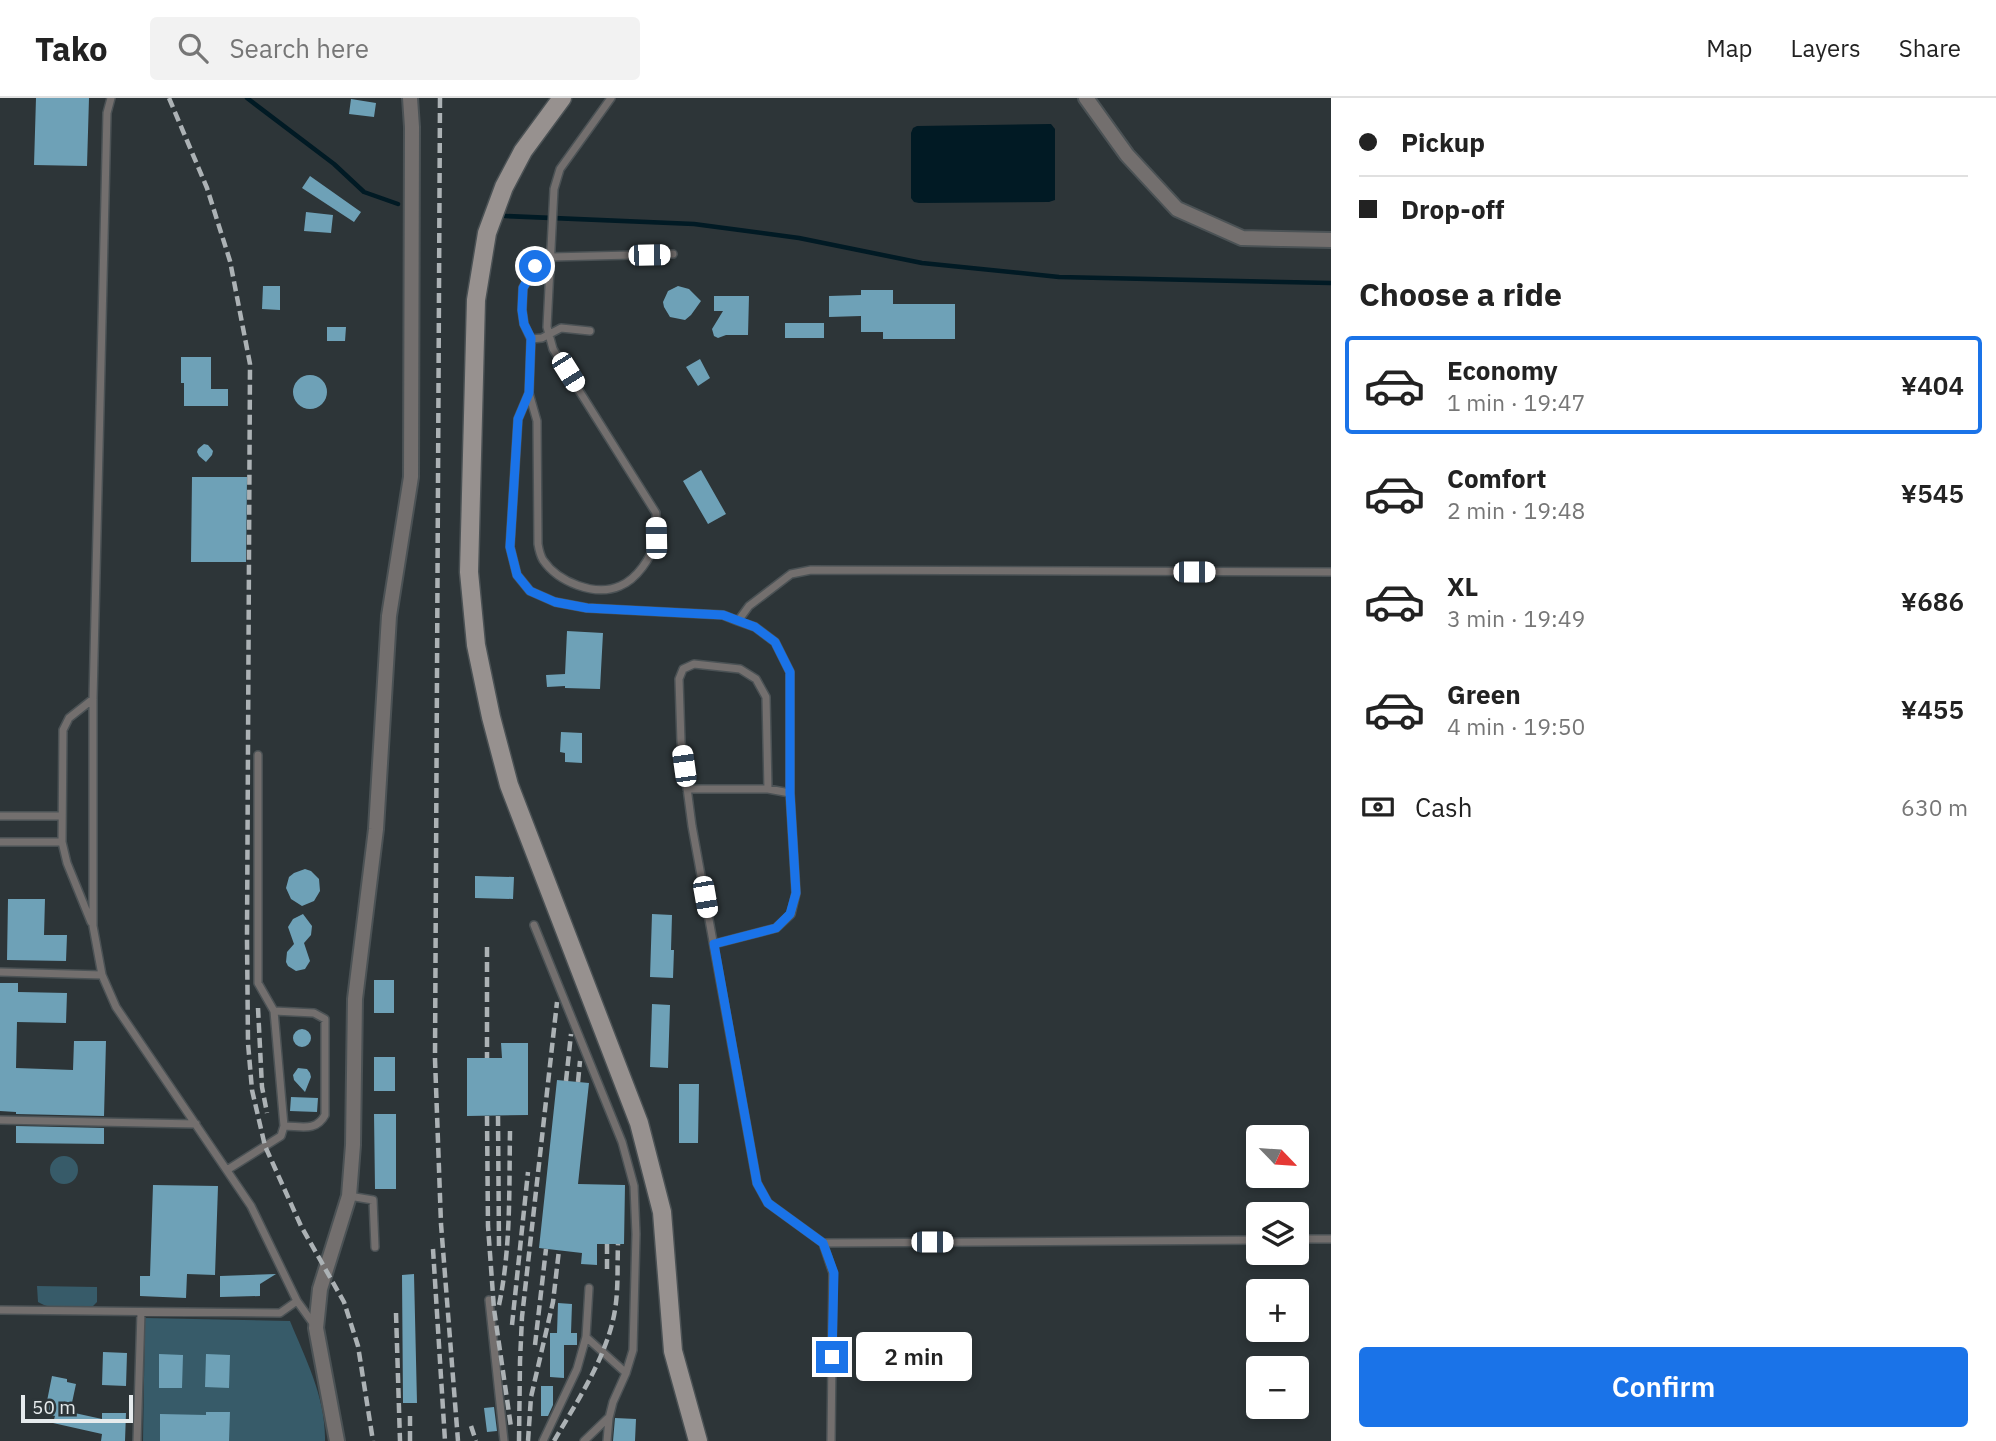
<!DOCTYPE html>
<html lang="en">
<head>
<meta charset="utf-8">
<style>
  body { margin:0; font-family:"IBM Plex Sans",sans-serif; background:#f2f2f2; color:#222; height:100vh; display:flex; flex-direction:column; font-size:26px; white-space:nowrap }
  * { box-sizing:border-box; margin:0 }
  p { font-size:23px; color:#767676 }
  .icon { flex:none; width:38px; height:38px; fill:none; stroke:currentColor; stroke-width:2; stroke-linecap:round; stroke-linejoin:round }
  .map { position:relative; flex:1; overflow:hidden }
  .panel { display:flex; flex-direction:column; background:#fff; width:665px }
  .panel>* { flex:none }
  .top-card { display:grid; align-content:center; height:154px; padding:0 28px; background:#fff }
  .needle { width:46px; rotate:115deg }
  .buttons { position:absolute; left:1246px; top:1027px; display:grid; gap:14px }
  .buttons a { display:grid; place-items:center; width:63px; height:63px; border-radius:7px; background:#fff; box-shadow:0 4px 10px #0003; font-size:35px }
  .scale { position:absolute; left:21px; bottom:18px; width:112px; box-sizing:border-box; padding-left:7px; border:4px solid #e6ebed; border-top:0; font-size:19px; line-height:24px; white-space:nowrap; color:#e6ebed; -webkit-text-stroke:5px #2d3538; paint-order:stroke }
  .end { position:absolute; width:32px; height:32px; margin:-16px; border:9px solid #1a73e8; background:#fff; box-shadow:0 0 0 4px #fff }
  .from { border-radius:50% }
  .bubble { position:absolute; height:49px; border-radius:7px; background:#fff; box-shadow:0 4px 10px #0003; font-size:23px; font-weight:600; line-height:49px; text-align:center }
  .car { position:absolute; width:21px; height:42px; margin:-21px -10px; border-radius:9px; box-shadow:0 0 5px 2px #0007; background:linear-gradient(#fff 24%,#345 0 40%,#fff 0 76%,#345 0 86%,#fff 0) }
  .top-card b { display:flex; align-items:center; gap:24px; height:66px; font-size:26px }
  .top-card b+b { border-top:2px solid #e0e0e0 }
  .top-card i { width:18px; height:18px; background:#222 }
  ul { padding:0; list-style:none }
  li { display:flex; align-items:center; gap:21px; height:98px; margin:0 14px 10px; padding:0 14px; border:4px solid transparent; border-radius:7px }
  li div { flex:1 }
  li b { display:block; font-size:26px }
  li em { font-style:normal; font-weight:600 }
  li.current { border-color:#1a73e8 }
  li>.icon { width:63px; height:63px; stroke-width:1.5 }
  h2 { padding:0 28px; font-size:32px; line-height:84px }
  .pay { display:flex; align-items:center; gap:18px; height:77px; padding:0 28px; font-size:26px }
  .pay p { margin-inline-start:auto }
  .action { display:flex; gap:14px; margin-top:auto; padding:14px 28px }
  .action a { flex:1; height:80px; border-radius:7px; background:#1a73e8; color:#fff; font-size:28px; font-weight:600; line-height:80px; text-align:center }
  header { display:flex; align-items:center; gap:42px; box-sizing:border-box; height:98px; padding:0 35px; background:#fff; border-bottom:2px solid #e0e0e0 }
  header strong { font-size:33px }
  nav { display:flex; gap:38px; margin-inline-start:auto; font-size:24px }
  .search { width:490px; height:63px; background:#f2f2f2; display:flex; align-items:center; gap:18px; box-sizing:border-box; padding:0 24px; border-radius:7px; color:#767676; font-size:26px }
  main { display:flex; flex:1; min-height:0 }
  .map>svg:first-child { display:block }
</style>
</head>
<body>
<header>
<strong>Tako</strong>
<div class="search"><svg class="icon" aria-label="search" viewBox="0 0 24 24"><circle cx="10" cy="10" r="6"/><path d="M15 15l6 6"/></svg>Search here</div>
<nav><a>Map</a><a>Layers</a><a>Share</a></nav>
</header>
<main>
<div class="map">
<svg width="1331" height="1343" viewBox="0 0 1331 1343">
  <rect width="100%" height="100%" fill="#2d3538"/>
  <path fill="#375b69" d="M50 1072a14 14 0 1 1 28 0a14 14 0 1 1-28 0Z
    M37,1188L97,1189V1204L92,1209C75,1209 52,1213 38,1204Z
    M145,1220L290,1223C306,1262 326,1300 325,1343H143Z"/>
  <path fill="#011a24" d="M1051,26L1055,31V102L1049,104L919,105L914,104L911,100V35L913,30L917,28Z"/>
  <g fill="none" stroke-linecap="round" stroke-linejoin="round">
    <path stroke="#011a24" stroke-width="4.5" d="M247,0L334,66L364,94L398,106
      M505,118L694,126L799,140L922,165L1059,179L1331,185"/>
  </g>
  <path fill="#6ea1b7" d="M36,0H89L87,68L34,67Z
    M351,1L376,5L374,19L349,16Z
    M310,78L361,114L354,124L302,90Z
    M306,114L333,117L331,135L304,133Z
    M263,188H280V212L262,211Z
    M678,188L689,191L701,203L691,217L685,222L670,219L664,209L663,204L668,193Z
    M861,192H893V206H955V241H883V234H861V218L829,219V198L861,197Z
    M714,198H749L748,237H726L718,240L714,238L712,231L723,213H714Z
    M785,225H824V240H785Z
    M327,229H346L345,243H327Z
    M181,259H211V291H228V308H184V285H181Z
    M700,261L710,280L698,288L686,269Z
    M293 294a17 17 0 1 1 34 0a17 17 0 1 1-34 0Z
    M204,346L208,347L213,353L212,357L206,364L199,358L197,354L198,351Z
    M701,372L726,416L708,426L683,383Z
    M192,379H247L246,464H191Z
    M567,533L603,535L600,591L565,590V588L547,589L546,577L565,576Z
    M561,634L582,635V665L565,664V655L560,654Z
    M305,771L311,773L319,781L320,793L314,803L302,808L291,801L286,790L289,779L294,775Z
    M475,778L514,779L513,801L475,800Z
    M8,801H45L44,837H67L66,863L7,862Z
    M303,816L312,828L311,837L304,845L310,863L305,871L296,873L288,868L286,864L287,854L294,846L288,829L293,821Z
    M652,816L672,817L671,852H674L673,880L650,879Z
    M374,882H394V915H374Z
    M0,885H18V894L67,895L66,925L17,924L16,970L73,972L74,943H106L104,1018L16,1016V1014L0,1013Z
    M652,906L670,907L668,970L650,969Z
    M293 940a9 9 0 1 1 18 0a9 9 0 1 1-18 0Z
    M501,945H528V1017L467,1018V960H502Z
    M374,959H395V993H374Z
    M298,970L307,971L310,975L311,979L305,994L294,982L293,977Z
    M557,982L589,985L578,1086L625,1087L624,1146H597V1167L581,1166L582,1155L539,1150Z
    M679,986H699L698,1045H679Z
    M291,999L318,1000L317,1014L290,1013Z
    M374,1016H396V1091H375Z
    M16,1028L104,1030V1046L16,1045Z
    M153,1087L218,1088L215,1177L187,1176L186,1200L140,1198V1178H150Z
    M276,1176L260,1186V1198L220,1199V1178Z
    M414,1176L417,1305H403L402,1177Z
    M558,1205L572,1206L571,1235H577V1247H564V1280L550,1279V1235H557Z
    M103,1254L127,1255L126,1288L102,1287Z
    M159,1256L183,1257L182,1290H159Z
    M206,1256L230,1257L229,1290L205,1289Z
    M52,1278L67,1281V1284L76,1286L70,1314L102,1321V1315H126L125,1343H101L102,1336L53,1325L55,1318L48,1316L50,1304L47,1303Z
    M541,1288H553V1307L548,1318H541Z
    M494,1309L497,1333L487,1334L484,1310Z
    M206,1314H230L229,1343H160V1316L206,1317Z
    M615,1320L636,1321L635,1343H613Z"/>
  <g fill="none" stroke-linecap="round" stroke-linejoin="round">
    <defs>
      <path id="lane" d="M111,0L107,15L93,601V828L102,877L116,909L251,1108L297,1203L315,1228
        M673,156L551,159L535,168L523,190L522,212L524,226L531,241L529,295L518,321L510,449L517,477L530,493L555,504L587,510L723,517L738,523L755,529L775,544L790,574V695L796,795L791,816L776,830L714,846
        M531,241L542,240L561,230L590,233
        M529,295L537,323L538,446C539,452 540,457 543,462C558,484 595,499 620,488C637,481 651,460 656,442C658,434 656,423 656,415L553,251L547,229L554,91L560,71L611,0
        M738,523L749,508L791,476L811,472L1331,474
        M687,691H768L790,695
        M768,691L766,599L756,581L740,571L694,566L683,571L679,581L681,644L692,728L757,1085L768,1105L823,1145L833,1175L831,1343
        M0,718H62
        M0,744H62
        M91,824L67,765L62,744L63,632L69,620L93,601
        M534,827L622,1044L634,1088L636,1136L633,1252L626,1275L613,1304L609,1320L607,1343
        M0,874L102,877
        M274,913L314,915L325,921V1017C316,1034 301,1028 284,1028
        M0,1022L196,1026
        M227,1072L281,1038L284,1028L274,913L258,885V657
        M349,1098L373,1102L375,1149
        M1297,1141H1331
        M823,1145L1258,1142
        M489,1202L504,1343
        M0,1212L280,1215L297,1203
        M586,1239L626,1275
        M137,1343L141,1214
        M543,1343L577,1271L586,1239L589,1190
        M584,1343L608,1320"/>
      <path id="street" d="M1086,0L1127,57L1177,111L1242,140L1331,142
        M337,1343L316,1230L320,1191L349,1098L353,1047L355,901L376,731L389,518L411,379L412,29L410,0"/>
      <path id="secondary" d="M562,0L523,53L504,89L487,135L476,202L469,474L476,547L491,619L509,687L639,1025L662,1114L673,1253L698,1343"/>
    </defs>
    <use href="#lane" stroke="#4b5255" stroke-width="10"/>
    <use href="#street" stroke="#4b5255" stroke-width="18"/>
    <use href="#secondary" stroke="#4b5255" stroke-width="21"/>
    <use href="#lane" stroke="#736f6e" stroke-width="7"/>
    <use href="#street" stroke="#736f6e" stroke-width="14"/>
    <use href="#secondary" stroke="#97918f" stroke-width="18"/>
    <path stroke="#acb2b5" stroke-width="4.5" stroke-dasharray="10 5" stroke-linecap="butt" d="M169,0L207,90L230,163L250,266L247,841L248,945L252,992L265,1048L301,1128L344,1204L358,1248L373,1343
      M440,0L435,961L441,1126L458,1343
      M487,849V960
      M258,910L262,989L267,1015
      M566,983L571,936
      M578,984L580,963
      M487,1018L488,1128L494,1211L511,1329
      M498,1018L499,1151
      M607,1146V1174
      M433,1151L445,1343
      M499,1207C511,1150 509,1091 510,1033
      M396,1215L400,1343
      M512,1227L528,1074
      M535,1247L546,1151
      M471,1328L476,1343
      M410,1343V1315
      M519,1343L520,1263L522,1219L557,904
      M528,1343L531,1299L553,1204L559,1152
      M554,1343C576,1305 603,1265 613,1222C619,1197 617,1171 618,1146"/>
  </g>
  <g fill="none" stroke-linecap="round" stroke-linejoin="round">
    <path stroke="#1a73e8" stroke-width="9" d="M535,168L523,190L522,212L524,226L531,240L529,295L518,321L510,449L517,477L530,493L555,504L587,510L723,517L755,529L775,544L790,574V695L796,795L790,816L776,830L714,846L757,1085L768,1105L823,1145L834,1175L832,1259"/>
  </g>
</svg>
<div class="buttons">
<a><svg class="needle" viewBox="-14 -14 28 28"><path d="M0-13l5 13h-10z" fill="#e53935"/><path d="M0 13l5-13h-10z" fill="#767676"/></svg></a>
<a><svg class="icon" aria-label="layers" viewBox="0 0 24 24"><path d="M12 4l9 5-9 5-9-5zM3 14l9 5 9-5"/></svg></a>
<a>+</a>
<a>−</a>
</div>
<div class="scale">50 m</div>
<i class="end from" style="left:535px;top:168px"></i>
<i class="end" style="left:832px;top:1259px"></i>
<div class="bubble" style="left:856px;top:1234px;width:116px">2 min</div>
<i class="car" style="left:649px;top:157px;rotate:89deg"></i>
<i class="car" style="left:568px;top:274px;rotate:148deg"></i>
<i class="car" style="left:656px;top:440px;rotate:359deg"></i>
<i class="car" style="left:1194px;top:474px;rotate:90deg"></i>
<i class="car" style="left:684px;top:668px;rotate:352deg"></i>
<i class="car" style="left:705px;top:799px;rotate:170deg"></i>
<i class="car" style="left:932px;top:1144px;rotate:90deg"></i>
</div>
<section class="panel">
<div class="top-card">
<b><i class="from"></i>Pickup</b>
<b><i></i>Drop-off</b>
</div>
<h2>Choose a ride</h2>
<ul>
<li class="current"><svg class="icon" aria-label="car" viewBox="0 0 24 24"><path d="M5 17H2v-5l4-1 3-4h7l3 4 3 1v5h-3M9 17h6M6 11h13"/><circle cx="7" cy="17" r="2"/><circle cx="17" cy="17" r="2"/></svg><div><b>Economy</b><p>1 min · 19:47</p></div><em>¥404</em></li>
<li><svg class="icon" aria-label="car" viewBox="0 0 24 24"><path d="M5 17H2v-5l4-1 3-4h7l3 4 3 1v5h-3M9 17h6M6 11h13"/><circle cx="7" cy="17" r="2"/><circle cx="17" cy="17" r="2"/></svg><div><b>Comfort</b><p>2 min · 19:48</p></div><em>¥545</em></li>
<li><svg class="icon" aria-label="car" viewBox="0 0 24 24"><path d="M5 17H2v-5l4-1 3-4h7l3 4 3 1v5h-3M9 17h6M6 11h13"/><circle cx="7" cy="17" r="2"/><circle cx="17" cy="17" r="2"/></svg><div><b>XL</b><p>3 min · 19:49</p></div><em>¥686</em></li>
<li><svg class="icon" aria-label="car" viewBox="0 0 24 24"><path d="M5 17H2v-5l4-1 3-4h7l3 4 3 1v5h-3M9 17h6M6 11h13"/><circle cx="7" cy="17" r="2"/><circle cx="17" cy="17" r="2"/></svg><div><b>Green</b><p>4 min · 19:50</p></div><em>¥455</em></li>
</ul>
<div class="pay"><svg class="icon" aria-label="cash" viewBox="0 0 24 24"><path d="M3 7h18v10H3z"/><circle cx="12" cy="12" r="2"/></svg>Cash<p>630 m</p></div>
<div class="action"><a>Confirm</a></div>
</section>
</main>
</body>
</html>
